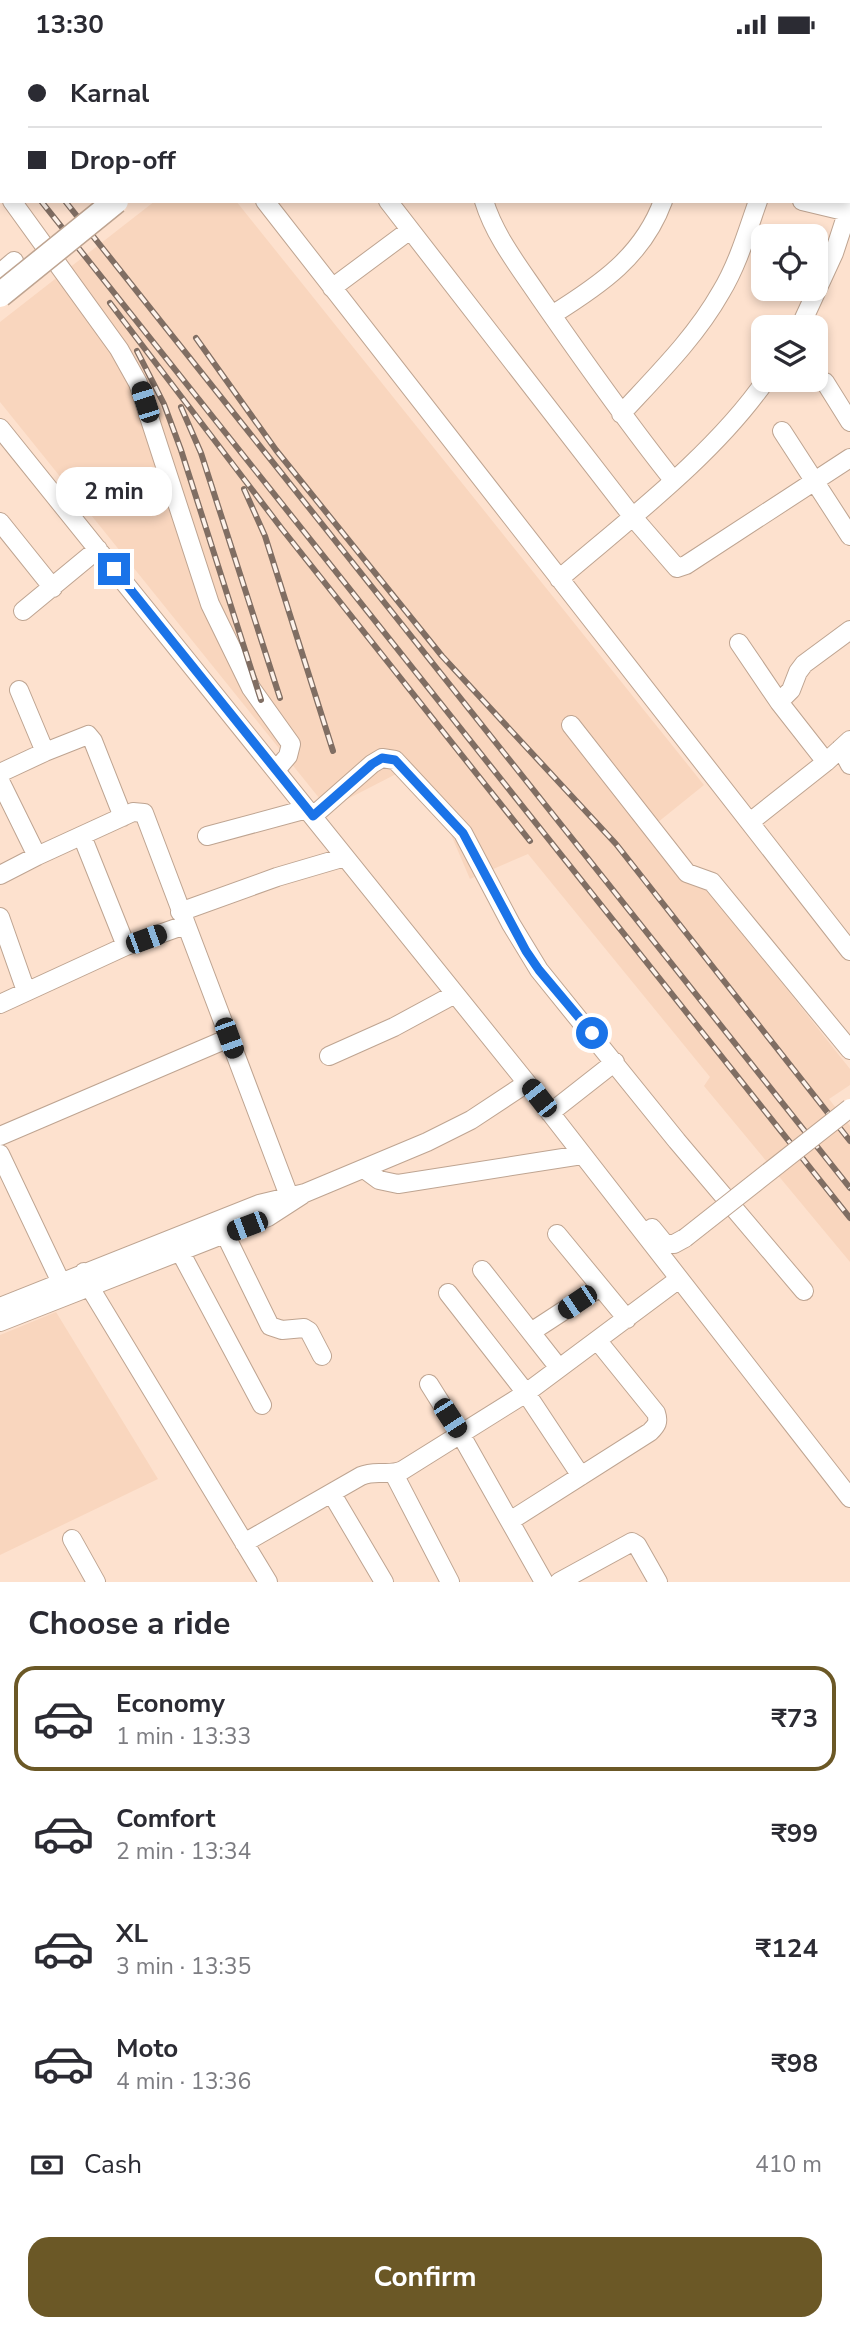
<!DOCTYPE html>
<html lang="en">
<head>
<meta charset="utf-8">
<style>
  body { margin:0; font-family:"Nunito Sans",sans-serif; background:#f7f7f7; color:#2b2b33; height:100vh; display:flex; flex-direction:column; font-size:26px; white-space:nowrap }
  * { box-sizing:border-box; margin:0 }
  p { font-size:23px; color:#7c7c81 }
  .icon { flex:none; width:38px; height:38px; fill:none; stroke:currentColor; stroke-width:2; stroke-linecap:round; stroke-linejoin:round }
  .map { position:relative; height:1533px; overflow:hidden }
  .drawer { display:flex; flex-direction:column; background:#fff; flex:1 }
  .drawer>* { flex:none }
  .top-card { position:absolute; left:0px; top:0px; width:850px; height:154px; box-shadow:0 4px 10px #0003; display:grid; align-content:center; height:154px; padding:0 28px; background:#fff }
  .tools { position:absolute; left:751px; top:175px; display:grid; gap:14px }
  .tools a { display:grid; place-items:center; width:77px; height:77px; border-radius:14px; background:#fff; box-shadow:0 4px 10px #0003; font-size:35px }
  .end { position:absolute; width:32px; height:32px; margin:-16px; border:9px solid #1a73e8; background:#fff; box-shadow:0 0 0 4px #fff }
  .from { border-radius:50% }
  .bubble { position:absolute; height:49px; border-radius:21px; background:#fff; box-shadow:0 4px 10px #0003; font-size:23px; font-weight:700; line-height:49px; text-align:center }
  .car { position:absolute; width:21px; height:42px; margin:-21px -10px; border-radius:9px; box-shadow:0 0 5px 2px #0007; background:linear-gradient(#222 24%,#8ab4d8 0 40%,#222 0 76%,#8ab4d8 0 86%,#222 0) }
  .top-card b { display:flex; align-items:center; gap:24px; height:66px; font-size:26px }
  .top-card b+b { border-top:2px solid #e1e1e2 }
  .top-card i { width:18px; height:18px; background:#2b2b33 }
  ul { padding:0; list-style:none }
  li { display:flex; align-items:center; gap:21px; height:105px; margin:0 14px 10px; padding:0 14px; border:4px solid transparent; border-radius:21px }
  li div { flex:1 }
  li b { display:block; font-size:26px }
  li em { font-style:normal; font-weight:700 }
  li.current { border-color:#6b5826 }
  li>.icon { width:63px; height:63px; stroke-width:1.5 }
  h2 { padding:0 28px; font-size:32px; line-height:84px }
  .pay { display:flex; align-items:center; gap:18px; height:77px; padding:0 28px; font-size:26px }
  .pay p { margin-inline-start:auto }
  .action { display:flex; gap:14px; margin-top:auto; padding:14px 28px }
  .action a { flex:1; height:80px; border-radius:21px; background:#6b5826; color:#fff; font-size:28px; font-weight:700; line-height:80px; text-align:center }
  .status { display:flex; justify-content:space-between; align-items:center; height:49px; padding:0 35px; background:#fff; direction:ltr }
  .status svg { height:19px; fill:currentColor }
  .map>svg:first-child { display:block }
</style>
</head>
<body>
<div class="status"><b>13:30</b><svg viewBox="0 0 49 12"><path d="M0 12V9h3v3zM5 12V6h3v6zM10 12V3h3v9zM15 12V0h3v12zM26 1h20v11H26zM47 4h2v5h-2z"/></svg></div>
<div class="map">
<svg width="850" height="1533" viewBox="0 0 850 1533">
  <rect width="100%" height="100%" fill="#fde1ce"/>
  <path fill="#f9d6be" d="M155,152H236L704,736L647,782L706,838L850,1020V1036L829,1050L850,1077V1213L704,1037L710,1028L528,805L470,830L446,774L400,723L328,760L0,353V273Z
    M56,1263L158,1430L0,1506V1286Z"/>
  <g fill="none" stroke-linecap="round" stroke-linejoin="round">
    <defs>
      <path id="minor" d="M274,0L275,2
        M484,0L491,2
        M799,0L807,2
        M225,2L226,0
        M849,12H850
        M849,84L850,85
        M0,136L2,139
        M12,152L119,300L138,334L210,555L251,639L291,695L288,707L276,721
        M265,152L850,902
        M388,152L632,467L677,519L686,516L850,409
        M484,152C495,188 520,219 540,249C583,311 626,372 673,431
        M802,152L848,163
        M0,224L14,212
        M332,239L410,181
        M552,266C600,236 643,207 663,152
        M800,278L834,204L850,155
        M825,333L850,373
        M621,365C656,327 695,289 721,243C738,215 747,183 758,152
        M0,379L527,1034L850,1449
        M782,382L850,487
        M0,473L53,539
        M559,530C629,470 714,406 766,331
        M23,562L98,500
        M739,594L779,653L826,713
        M19,641L45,703
        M779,653L791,641L798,623L804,615L850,581
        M571,676L687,824L712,833L850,1001
        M841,699L850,716
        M0,724L45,703L88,686L93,692L123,768
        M0,732L37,807
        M313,767L372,715L382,709L395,711L463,784L511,875L539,921L677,1092L804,1242
        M750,773L826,713L850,691
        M82,787L126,897
        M207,787L307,760
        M0,826L37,807L133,763L144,764L289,1147
        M180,863L277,828L345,808
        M0,868L26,942
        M0,955L126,897L185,876
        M329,1007L394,978L455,945
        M550,1064L615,1013
        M0,1087L229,989
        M0,1105L66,1244
        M364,1120L379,1131L398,1135L582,1106
        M652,1179L665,1195H674L685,1189
        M225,1185L270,1277L282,1281L304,1279L309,1282L322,1307
        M557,1185L627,1270
        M175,1193L262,1356
        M482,1221L559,1319
        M84,1223L89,1237L268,1533
        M448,1244L526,1344L581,1427
        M0,1258L259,1155L305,1144L427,1093L471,1071L527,1034
        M0,1273L268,1168L302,1146
        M531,1283L600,1238
        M429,1335L461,1386L544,1533
        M394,1425L450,1533
        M332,1445L384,1533
        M510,1472L650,1383C657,1376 659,1373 656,1364L597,1291
        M72,1490L96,1533
        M244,1494L361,1427C377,1420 388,1428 403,1421L526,1344L679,1230
        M559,1533L632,1493L637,1496L658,1533"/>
      <path id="highway" d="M202,2V0"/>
    </defs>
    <use href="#minor" stroke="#bea491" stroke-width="20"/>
    <use href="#highway" stroke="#bea491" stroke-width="27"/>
    <use href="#minor" stroke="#fff" stroke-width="18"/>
    <use href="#highway" stroke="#fff" stroke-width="24"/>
    <defs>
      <path id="rail" d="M0,70L2,72
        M0,85L2,87
        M0,101L2,103
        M41,152L850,1169
        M65,152L850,1139
        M110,254L282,480L530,792
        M196,289L276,401L442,607L616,795L850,1092
        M137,302L164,355L181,401L261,651
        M181,358L201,404L280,649
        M244,440L265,487L333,702"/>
    </defs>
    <use href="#rail" stroke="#806e63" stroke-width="6"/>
    <use href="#rail" stroke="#fdf2ea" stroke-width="3.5" stroke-dasharray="10" stroke-linecap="butt"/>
    <defs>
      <path id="minor-bridge" d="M685,1189L850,1059"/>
      <path id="highway-bridge" d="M0,246L116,152"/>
    </defs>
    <use href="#minor-bridge" stroke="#bea491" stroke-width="20" stroke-linecap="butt"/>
    <use href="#highway-bridge" stroke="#bea491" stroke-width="27" stroke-linecap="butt"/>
    <use href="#minor-bridge" stroke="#fff" stroke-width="18"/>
    <use href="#highway-bridge" stroke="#fff" stroke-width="24"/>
  </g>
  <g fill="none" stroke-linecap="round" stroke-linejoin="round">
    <path stroke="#1a73e8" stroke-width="9" d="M114,520L313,767L372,715L382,709L395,711L463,784L526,902L539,921L592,984"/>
  </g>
</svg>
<div class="tools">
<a><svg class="icon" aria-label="locate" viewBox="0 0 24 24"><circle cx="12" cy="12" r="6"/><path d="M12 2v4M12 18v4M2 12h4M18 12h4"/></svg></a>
<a><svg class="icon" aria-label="layers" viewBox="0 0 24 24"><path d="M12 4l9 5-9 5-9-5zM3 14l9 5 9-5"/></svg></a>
</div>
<i class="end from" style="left:592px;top:984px"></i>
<i class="end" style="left:114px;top:520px"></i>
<div class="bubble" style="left:56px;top:418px;width:116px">2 min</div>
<i class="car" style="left:145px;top:353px;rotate:342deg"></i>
<i class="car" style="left:146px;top:890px;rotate:70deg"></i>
<i class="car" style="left:229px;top:989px;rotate:160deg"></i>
<i class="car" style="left:539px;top:1049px;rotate:322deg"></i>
<i class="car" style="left:247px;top:1177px;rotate:249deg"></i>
<i class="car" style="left:577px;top:1253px;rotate:236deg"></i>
<i class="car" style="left:450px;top:1369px;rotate:147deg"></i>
<div class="top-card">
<b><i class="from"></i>Karnal</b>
<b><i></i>Drop-off</b>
</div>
</div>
<section class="drawer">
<h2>Choose a ride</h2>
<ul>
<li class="current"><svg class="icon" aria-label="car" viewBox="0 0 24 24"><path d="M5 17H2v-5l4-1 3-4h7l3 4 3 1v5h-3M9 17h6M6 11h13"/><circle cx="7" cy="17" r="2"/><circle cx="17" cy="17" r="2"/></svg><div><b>Economy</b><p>1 min · 13:33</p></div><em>₹73</em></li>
<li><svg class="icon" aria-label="car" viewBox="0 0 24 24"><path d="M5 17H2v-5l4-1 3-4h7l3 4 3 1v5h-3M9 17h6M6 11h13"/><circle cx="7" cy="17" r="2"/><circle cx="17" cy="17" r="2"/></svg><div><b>Comfort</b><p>2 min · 13:34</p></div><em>₹99</em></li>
<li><svg class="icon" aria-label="car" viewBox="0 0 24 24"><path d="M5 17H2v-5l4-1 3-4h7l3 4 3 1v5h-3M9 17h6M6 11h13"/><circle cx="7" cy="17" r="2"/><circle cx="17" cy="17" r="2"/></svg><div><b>XL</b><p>3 min · 13:35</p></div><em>₹124</em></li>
<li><svg class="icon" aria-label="car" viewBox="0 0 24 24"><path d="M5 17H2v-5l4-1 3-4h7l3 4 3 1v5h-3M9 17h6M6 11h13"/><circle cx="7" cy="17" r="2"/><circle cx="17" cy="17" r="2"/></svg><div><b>Moto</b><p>4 min · 13:36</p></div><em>₹98</em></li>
</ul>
<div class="pay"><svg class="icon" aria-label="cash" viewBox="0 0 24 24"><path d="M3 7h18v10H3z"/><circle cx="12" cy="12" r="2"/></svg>Cash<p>410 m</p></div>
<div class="action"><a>Confirm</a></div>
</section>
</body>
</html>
